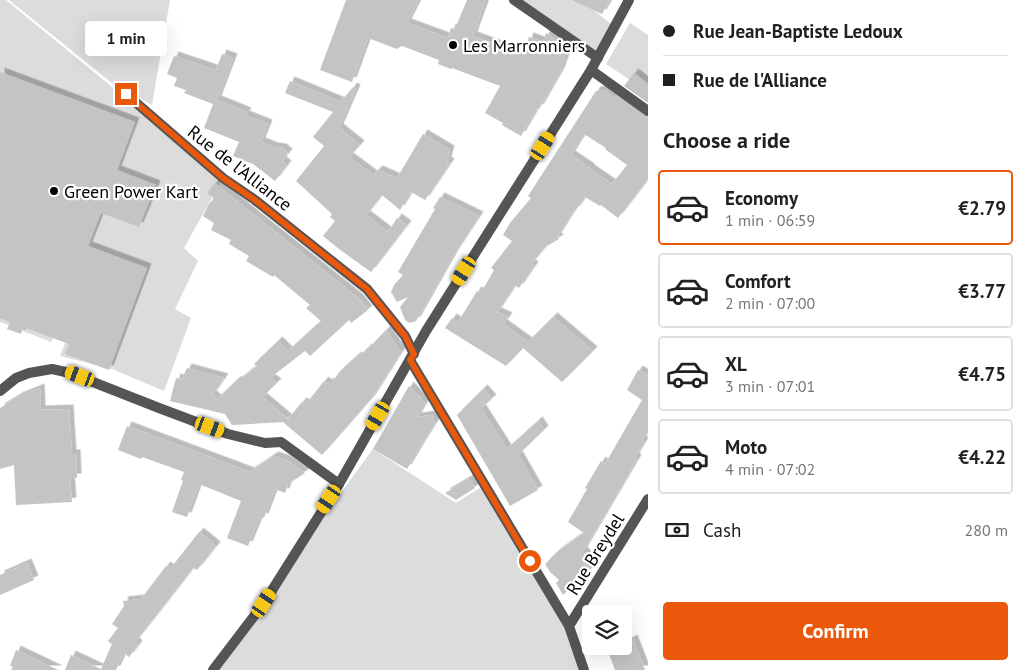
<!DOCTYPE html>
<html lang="en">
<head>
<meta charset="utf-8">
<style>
  body { margin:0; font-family:"PT Sans",sans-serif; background:#f2f2f2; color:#202124; height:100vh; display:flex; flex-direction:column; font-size:19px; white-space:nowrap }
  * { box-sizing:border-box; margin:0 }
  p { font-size:16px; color:#757577 }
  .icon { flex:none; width:28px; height:28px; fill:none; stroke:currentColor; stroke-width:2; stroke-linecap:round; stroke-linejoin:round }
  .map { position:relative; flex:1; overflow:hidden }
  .panel { display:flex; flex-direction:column; background:#fff; width:375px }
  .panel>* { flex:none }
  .banner { display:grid; align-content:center; height:110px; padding:0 15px; background:#fff }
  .buttons { position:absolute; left:582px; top:605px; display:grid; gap:10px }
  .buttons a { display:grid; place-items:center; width:50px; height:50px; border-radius:5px; background:#fff; box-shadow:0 5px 20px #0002; font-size:25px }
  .end { position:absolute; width:22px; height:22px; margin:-11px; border:6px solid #ea580c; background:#fff; box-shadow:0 0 0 2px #fff }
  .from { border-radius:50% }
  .bubble { position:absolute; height:35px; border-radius:5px; background:#fff; box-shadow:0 5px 20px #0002; font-size:16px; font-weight:700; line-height:35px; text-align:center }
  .car { position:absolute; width:15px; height:30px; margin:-15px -8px; border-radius:6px; box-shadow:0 0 4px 1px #0007; background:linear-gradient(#f5c518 24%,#345 0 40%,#f5c518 0 76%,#345 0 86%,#f5c518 0) }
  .banner b { display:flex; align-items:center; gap:18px; height:48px; font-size:19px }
  .banner b+b { border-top:1px solid #e0e0e0 }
  .banner i { width:12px; height:12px; background:#202124 }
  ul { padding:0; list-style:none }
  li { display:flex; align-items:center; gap:15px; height:75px; margin:0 10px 8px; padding:0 5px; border:2px solid #e0e0e0; border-radius:5px }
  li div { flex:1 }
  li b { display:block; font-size:19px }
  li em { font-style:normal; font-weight:700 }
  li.on { border-color:#ea580c }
  li>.icon { width:45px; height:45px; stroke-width:1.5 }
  h2 { padding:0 15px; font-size:22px; line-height:60px }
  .pay { display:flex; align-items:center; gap:12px; height:55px; padding:0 15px; font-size:19px }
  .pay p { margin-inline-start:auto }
  .action { display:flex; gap:10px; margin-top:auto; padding:10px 15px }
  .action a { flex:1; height:58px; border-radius:5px; background:#ea580c; color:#fff; font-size:20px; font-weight:700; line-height:58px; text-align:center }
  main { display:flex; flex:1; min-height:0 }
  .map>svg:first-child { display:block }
</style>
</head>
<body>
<main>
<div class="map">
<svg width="648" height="670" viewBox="0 0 648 670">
  <defs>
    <filter id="shadow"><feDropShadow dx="4.5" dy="-4.5" stdDeviation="0" flood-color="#0004"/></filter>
  </defs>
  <rect width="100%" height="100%" fill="#fff"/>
  <path fill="#dcdcdc" d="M0,0H6L223,178L184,248L198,261L175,309L191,318L164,391L112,369L60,356L65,343L56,334L51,342L0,322Z
    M9,0H170L152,105L113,84Z
    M515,0H581L615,27L598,58Z
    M630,23L648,35V92L606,64Z
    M373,449L456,503L481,487L569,626L584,670H211Z"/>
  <path fill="#c4c4c4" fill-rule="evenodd" filter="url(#shadow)" d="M346,0H419L407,23L448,38L451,28L455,29L467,0H486L473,36L525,55L524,52L529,37L543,42L546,33L558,41L561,48L568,50L560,72L539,109L537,108L521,136L502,125L503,123L485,113L500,86L452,68L451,69L438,64L439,60L402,46L397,49L368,38L352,82L320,70Z
    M572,0H610L602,14Z
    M222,54L233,58L217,100L247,112L245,115L268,124L261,142L274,147L282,148L288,153L282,161L287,165L275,181L253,164L233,156L239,142L204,128L213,104L184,93L186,90L174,86L177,78L167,74L174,56L216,70Z
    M0,72L135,122L117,170L156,185L139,227L101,213L88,246L147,268L109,370L65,354L69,344L23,327L21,334L7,329L10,322L0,318Z
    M634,73L648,84V103L624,86Z
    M290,81L341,102L353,87L356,89L339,128L360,145L349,157L373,175L378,170L397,178L423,134L450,150L447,161L450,163L425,200L411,192L400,210L382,195L366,215L388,232L397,218L407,225L371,272L339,249L323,236L335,221L330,217L332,214L296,181L324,146L313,137L333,112L285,93Z
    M604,90L614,98L616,96L644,117L648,118V179L618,218L601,205L600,206L585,197L575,211L574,210L557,237L559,239L547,246V245L531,264L534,266L519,288L515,285L497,312L508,317L503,324L528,342L553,317L593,351L562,382L523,348L506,366L445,328L452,318L458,322L477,291L481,293L494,270L491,268L512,241L503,235L510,223L531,198L528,196L596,91ZM584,134L606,148L605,149L627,165L612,184L590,169V168L571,155Z
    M215,183L234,199L358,298L368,310L351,323L349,320L310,356L305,351L270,378L277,383L262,397L288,419L302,402L306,404L324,381L327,384L329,382L331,384L340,371L357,356L359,358L367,348L368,349L386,330L401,352L371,399L322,455L284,423L285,422L232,425L225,414L170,401L176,378L182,379L187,368L224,378L212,395L217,399L236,381H238L257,366L254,364L278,341L288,351L321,321L306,308L310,305L274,275L273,277L246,261L249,256L229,244L231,240L211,230L214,223L203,216L209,204L214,198L207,193Z
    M440,197L479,216L454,254L416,321L410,323L405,320L400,307L408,297L397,302L391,292L394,285L403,275L398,272L435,209L433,208Z
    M638,370L648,376V429L642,440L644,442L635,457L637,459L583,551L592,562L588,572L563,595L556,583L559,580L550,572L545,564L556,553L584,533L568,522L587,489L585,488L601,461L605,464L642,400L627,390Z
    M409,386L425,403L417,417L432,415L435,423L421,445L407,469L373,449Z
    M40,388L41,410L69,409L72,454H76L77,478H70L72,502L16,505L14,465L0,469V408L18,397Z
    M483,389L492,399L481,408L507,449L538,421L544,430L518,455L538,490L510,506L457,415Z
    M127,426L250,472L274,456L286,460L305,473L288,484L285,493L275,489L264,518L260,517L248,546L227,538L241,501L199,484L187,517L172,512L183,481L181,480L184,472L142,457L141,459L118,450Z
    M469,479L475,488L456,500L445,493Z
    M199,532L216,546L197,570L193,568L158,613L135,642L138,645L129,657L124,653L116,670H65L71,655L101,669L112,644L108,641L118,628L112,624L124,606L123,601L141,599L166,566L170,569Z
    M27,563L34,580L0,595V575Z
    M633,639L645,670H615L606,646H624V644Z
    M16,650L33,658L58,670H11L13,667L10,666Z"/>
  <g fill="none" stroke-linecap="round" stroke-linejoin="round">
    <path stroke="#555" stroke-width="10" d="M514,0L598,58
      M591,70L648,111
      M126,94L223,178L255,200L367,289L405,336L414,354
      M410,360L569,626L584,670
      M0,391L16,378L29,373L52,369L70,373L159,408L228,434L265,443L281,442L339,484
      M569,626L648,499"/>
    <path stroke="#555" stroke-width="10" d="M213,670L264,603L339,484L426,331L591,70L629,0"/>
  </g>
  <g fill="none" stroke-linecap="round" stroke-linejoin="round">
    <path stroke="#ea580c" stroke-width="6" d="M126,94L223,178L255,200L367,289L405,336L414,354L410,360L530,561"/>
  </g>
  <g fill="#000" stroke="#fff" stroke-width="2">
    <circle cx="453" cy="45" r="5"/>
    <circle cx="54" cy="191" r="5"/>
  </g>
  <g text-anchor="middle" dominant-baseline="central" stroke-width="4.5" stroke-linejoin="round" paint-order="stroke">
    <g font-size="18" fill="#000" stroke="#fff" text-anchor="start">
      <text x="463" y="45">Les Marronniers</text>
      <text x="64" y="191">Green Power Kart</text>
    </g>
    <g font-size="18" fill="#000" stroke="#fff">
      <text transform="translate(240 168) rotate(38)">Rue de l'Alliance</text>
      <text transform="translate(595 554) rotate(-58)">Rue Breydel</text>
    </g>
  </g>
</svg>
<div class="buttons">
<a><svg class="icon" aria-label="layers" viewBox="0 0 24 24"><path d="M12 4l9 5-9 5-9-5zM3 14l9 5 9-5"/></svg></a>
</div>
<i class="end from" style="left:530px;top:561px"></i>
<i class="end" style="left:126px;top:94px"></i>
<div class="bubble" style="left:85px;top:21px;width:82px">1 min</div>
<i class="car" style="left:543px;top:146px;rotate:32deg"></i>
<i class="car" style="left:464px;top:271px;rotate:212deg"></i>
<i class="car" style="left:80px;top:376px;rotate:291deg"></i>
<i class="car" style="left:378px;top:416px;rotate:210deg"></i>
<i class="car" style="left:210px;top:427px;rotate:111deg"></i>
<i class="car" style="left:329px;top:499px;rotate:213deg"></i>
<i class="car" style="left:264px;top:603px;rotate:33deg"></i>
</div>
<section class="panel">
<div class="banner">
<b><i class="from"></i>Rue Jean-Baptiste Ledoux</b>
<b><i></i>Rue de l'Alliance</b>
</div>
<h2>Choose a ride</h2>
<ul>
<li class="on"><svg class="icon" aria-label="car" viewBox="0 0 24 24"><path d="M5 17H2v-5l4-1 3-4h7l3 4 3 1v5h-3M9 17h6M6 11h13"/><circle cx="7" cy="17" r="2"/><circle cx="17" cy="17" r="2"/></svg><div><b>Economy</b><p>1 min · 06:59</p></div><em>€2.79</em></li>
<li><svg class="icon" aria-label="car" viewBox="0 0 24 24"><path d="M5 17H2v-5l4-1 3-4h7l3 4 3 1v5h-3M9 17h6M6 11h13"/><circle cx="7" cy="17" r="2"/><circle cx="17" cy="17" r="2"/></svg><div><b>Comfort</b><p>2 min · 07:00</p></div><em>€3.77</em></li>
<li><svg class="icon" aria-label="car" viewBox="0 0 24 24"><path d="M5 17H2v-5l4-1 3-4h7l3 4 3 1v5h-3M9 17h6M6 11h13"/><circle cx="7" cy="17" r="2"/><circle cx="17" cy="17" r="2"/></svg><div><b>XL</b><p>3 min · 07:01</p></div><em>€4.75</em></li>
<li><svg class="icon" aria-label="car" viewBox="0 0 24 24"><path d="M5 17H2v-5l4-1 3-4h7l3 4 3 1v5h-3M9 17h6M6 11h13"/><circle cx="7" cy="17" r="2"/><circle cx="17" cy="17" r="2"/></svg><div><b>Moto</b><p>4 min · 07:02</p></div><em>€4.22</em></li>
</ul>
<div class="pay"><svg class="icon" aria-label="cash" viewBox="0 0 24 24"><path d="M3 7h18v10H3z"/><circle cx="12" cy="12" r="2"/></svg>Cash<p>280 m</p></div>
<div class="action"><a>Confirm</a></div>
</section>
</main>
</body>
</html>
